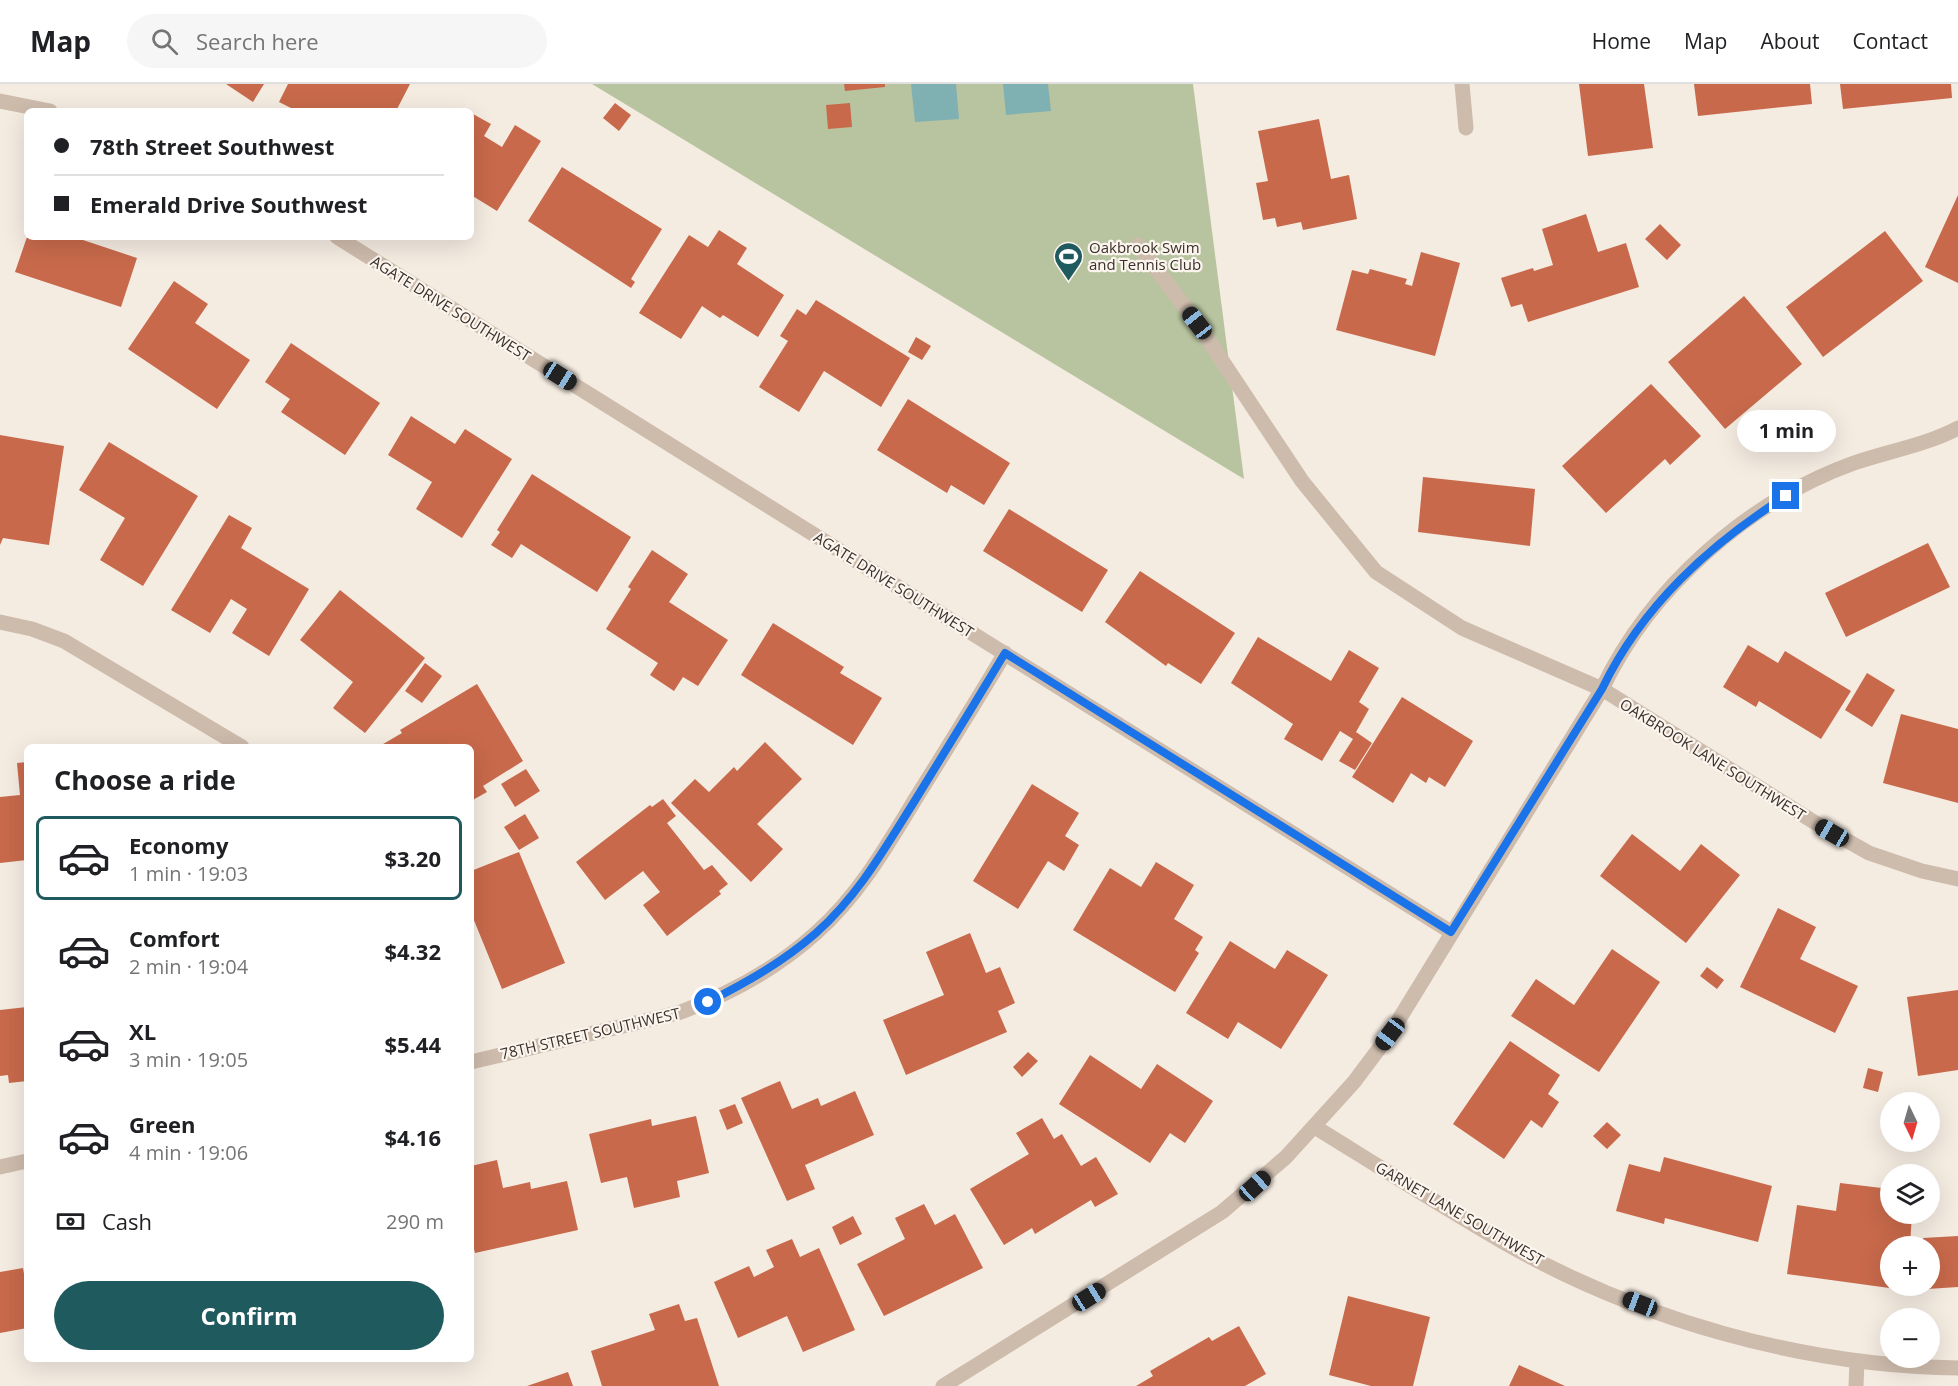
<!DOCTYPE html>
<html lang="en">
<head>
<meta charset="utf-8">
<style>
  body { margin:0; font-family:"Open Sans",sans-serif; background:#f6f6f6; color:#202124; height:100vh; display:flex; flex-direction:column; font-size:22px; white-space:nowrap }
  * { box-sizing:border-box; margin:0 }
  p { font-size:20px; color:#757577 }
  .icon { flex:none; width:33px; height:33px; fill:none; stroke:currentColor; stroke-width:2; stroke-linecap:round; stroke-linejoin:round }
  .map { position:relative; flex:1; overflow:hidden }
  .sheet { position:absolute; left:24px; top:660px; width:450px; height:618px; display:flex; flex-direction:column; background:#fff; border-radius:9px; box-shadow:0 6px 24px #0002 }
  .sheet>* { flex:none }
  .banner { position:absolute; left:24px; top:24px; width:450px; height:132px; border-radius:9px; box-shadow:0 6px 24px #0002; display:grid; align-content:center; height:132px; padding:0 30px; background:#fff }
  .needle { width:39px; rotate:175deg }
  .tools { position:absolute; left:1880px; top:1008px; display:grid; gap:12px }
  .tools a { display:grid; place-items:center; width:60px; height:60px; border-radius:50%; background:#fff; box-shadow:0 6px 24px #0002; font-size:30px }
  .end { position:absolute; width:27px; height:27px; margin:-14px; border:8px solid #1a73e8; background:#fff; box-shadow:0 0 0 3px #fff }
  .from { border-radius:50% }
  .bubble { position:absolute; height:42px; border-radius:21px; background:#fff; box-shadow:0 6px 24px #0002; font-size:20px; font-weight:700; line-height:42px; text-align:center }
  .car { position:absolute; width:18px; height:36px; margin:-18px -9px; border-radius:8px; box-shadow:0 0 4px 2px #0007; background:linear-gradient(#222 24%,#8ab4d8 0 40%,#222 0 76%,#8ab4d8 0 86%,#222 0) }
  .banner b { display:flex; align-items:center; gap:21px; height:57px; font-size:22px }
  .banner b+b { border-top:2px solid #e0e0e0 }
  .banner i { width:15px; height:15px; background:#202124 }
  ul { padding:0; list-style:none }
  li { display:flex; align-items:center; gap:18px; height:84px; margin:0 12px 9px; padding:0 18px; border:3px solid transparent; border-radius:9px }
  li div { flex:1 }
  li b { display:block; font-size:22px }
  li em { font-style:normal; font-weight:700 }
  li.current { border-color:#1f5a5e }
  li>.icon { width:54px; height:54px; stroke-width:1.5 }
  h2 { padding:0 30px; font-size:27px; line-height:72px }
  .pay { display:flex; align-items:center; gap:15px; height:66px; padding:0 30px; font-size:22px }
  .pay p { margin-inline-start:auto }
  .action { display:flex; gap:12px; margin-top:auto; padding:12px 30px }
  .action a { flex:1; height:69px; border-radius:36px; background:#1f5a5e; color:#fff; font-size:24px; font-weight:700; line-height:69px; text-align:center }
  header { display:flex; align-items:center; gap:36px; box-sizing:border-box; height:84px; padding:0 30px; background:#fff; border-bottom:2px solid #e0e0e0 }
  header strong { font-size:28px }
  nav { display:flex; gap:33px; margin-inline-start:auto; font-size:21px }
  .search { width:420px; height:54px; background:#f6f6f6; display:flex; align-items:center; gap:15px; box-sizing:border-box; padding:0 21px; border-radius:33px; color:#757577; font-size:22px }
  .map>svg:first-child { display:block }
</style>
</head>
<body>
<header>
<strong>Map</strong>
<div class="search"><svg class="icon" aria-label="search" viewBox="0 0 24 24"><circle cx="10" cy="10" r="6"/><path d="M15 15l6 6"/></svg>Search here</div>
<nav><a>Home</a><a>Map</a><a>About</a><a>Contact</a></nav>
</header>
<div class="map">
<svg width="1958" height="1302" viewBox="0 0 1958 1302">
  <rect width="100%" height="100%" fill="#f4ebe1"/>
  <path fill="#b8c4a0" d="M592,0H1193L1244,395Z"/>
  <path fill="#7fb0b2" d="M911,0H956L959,35L915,38Z
    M1003,0H1048L1051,27L1006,31Z"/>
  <path fill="#c8694b" d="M226,0H264L253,18Z
    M288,0H410L396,27H297L279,18Z
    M844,0H885V3L845,7Z
    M1579,0H1644L1653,64L1588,72Z
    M1694,0H1810L1812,20L1698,32Z
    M1840,0H1951L1952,14L1843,25Z
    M615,19L631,31L619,47L603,34Z
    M850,19L852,43L828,45L826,21Z
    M473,30L491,40L484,52L502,63L515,41L541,57L497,127L471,111V33Z
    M1319,35L1331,95L1349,91L1357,135L1303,146L1301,138L1277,143L1275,134L1263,136L1256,99L1268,97L1258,47Z
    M562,83L662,145L631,195L635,198L631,204L528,137Z
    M1958,111V199L1925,183Z
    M1586,130L1598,168L1626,159L1639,203L1528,238L1522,220L1511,223L1501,194L1533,184L1534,187L1553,181L1542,145Z
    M1660,140L1681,161L1667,176L1645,155Z
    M719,146L747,164L737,180L784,211L758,253L723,231L720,234L702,222L681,255L639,229L689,151L708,163Z
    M1885,147L1923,197L1823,273L1786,223Z
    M27,153H74L137,174L121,223L15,188Z
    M1421,168L1460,179L1435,272L1336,246L1352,186L1368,190L1370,185L1407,195L1405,200L1412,202Z
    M174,197L208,220L195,239L250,276L217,325L128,265Z
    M1744,212L1802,280L1725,345L1668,278Z
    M816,216L910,274L881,323L824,287L799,328L759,303L788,257L780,252L797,225L806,231Z
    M916,253L931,262L922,276L908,268Z
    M291,259L380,319L345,371L281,328L290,315L265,298Z
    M1651,300L1701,352L1670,381L1665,375L1606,429L1562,382Z
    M908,315L1010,379L984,421L951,401L947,409L877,366Z
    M411,332L455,360L465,345L512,375L462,454L416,425L432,398L388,371Z
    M0,351L64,362L49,461L3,454L0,461Z
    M109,358L198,412L143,502L100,476L125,434L79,406Z
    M532,390L631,453L597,508L521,460L512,474L491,461L500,448L497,446Z
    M1423,393L1535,405L1530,462L1418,448Z
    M1009,425L1108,486L1082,528L983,467Z
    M229,431L252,444L241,464L309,505L269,572L232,549L247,525L231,515L210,549L171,526Z
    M1928,459L1950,503L1846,553L1825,509Z
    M652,466L688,490L669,518L728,556L698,602L683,593L674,607L650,591L658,579L606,545L631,505L628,503Z
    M1140,487L1235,549L1201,600L1168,579L1166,582L1105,538Z
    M340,506L425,574L365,649L333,624L353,598L300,556Z
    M773,539L844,583L840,589L882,614L853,661L741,591Z
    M1258,553L1331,597L1349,566L1379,584L1359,618L1369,625L1356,648L1372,659L1355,686L1339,677L1353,655L1340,647L1322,677L1284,655L1293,640L1231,599Z
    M1748,561L1778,579L1785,567L1851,607L1821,655L1759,617L1756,623L1723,603Z
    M425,579L442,592L422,619L405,607Z
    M1867,589L1895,606L1872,643L1845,626Z
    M477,600L523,677L483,702L487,708L471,717V663H378L402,649L400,646Z
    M1402,613L1473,657L1445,703L1429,693L1426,699L1411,689L1393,719L1352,693Z
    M1901,630L1958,645V719L1883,699Z
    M765,658L802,695L757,740L783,765L751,798L671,719L695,695L709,708L734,683L737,687Z
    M27,678V776L0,779V713L20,711L17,679Z
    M526,685L540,707L515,723L501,700Z
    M1032,700L1079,729L1065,752L1079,761L1064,787L1048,777L1018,825L973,797Z
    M663,715L676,732L667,739L704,786L712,781L728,800L719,807L721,810L667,852L643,821L660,808L643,787L605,816L576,778L650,721L652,723Z
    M525,730L539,754L519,766L504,743Z
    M1632,750L1680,787L1701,760L1740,791L1686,859L1600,792Z
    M519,768L565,879L502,905L471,829V787Z
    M1156,778L1194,801L1174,835L1203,853L1195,866L1199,869L1175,908L1073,846L1110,784L1141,803Z
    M1778,824L1816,843L1800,875L1858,902L1835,949L1740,903Z
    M970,849L986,889L1000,883L1015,919L998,927L1007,948L906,991L883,936L944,911L926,868Z
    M1230,857L1275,885L1287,866L1328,891L1281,965L1238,938L1228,955L1186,929Z
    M1612,865L1660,898L1599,988L1511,932L1536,895L1574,921Z
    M1707,883L1724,896L1717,905L1700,892Z
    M1958,906V986L1918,992L1907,913Z
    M27,923V997L9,999L8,991L0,992V926Z
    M1510,957L1560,991L1548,1010L1559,1018L1542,1044L1531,1036L1504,1075L1453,1040Z
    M1028,968L1038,977L1022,993L1013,983Z
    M1090,971L1141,1005L1157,980L1213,1017L1185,1059L1170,1049L1150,1079L1059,1020Z
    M1868,984L1883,988L1878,1008L1863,1004Z
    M780,997L792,1025L818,1014L821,1022L855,1007L874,1051L805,1081L815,1105L787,1117L741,1014Z
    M735,1020L743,1039L727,1046L719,1026Z
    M696,1032L709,1089L677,1097L680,1113L634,1124L627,1093L601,1099L589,1050L651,1035L652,1042Z
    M1042,1034L1054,1055L1062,1050L1081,1082L1096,1073L1118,1110L1095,1123L1091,1116L1035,1150L1032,1144L1004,1161L970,1105L1029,1070L1016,1049Z
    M1607,1038L1621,1051L1607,1065L1593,1052Z
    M1664,1073L1772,1102L1758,1158L1665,1134L1664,1140L1616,1127L1629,1080L1660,1088Z
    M497,1076L503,1104L530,1098L531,1105L567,1097L578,1146L475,1169L471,1153V1082Z
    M1840,1099L1890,1105V1130H1912L1910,1162H1890V1202H1905L1904,1206L1787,1190L1797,1121L1836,1127Z
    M924,1120L935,1141L955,1130L983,1184L884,1232L857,1180L905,1155L895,1134Z
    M853,1132L862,1150L840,1161L832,1143Z
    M1958,1152V1203L1927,1205L1929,1162H1924L1923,1154Z
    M792,1155L800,1173L819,1164L855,1246L803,1268L787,1232L738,1254L714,1198L749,1182L754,1193L774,1183L766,1166Z
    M23,1184L27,1207V1244L0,1249V1188Z
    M1348,1212L1430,1233L1413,1302H1371L1329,1291Z
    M679,1220L685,1237L697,1234L719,1302H602L591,1267L655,1246L649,1230Z
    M1239,1242L1266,1290L1245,1302H1136L1153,1292L1150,1287L1209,1253L1212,1257Z
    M1519,1281L1565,1302H1509Z
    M568,1288L573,1302H527Z"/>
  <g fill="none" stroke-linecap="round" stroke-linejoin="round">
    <path stroke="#cdbbac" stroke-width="15" d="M1138,161L1197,239L1302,397L1376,488L1462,544L1602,605"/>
    <path stroke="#cdbbac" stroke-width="15" d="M1462,0L1466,44
      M0,17L50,27
      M337,153L1451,848
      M0,538L32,545L64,557L242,663
      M1602,605L1814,738L1869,769L1922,787L1958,795
      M471,978L678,929C728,911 776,885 816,849C859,811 887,762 916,714C946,666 976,618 1005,569
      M1315,1043C1378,1082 1441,1122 1505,1159C1640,1236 1803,1282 1958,1284
      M0,1083L27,1077
      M943,1302L1222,1128L1286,1073L1354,998L1390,950L1602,605C1650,504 1748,417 1854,379C1889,367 1926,361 1958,344
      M1856,1302L1857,1277"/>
  </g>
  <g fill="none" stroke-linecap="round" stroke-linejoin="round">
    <path stroke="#1a73e8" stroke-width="8" d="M708,918C747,898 783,878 816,849C858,812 885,764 914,718C945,668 975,619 1005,569L1451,848L1602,605C1642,522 1709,461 1786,412"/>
  </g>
  <defs>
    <symbol id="stadium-pin" viewBox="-11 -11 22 30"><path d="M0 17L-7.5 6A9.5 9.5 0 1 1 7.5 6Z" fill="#1f5a5e" stroke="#fbf5ee"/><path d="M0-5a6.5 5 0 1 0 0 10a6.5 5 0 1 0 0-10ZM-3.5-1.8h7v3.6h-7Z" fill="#fff"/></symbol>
  </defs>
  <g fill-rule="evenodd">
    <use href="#stadium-pin" x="1052" y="156" width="33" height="45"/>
  </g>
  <g text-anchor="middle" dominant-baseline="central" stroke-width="4.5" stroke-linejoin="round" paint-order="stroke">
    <g font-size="15" fill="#3b302b" stroke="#fbf5ee" text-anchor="start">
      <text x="1089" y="163">Oakbrook Swim<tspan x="1089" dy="17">and Tennis Club</tspan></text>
    </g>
    <g font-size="15" fill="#3b302b" stroke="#fbf5ee">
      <text transform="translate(451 224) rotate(32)">AGATE DRIVE SOUTHWEST</text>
      <text transform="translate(894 500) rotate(32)">AGATE DRIVE SOUTHWEST</text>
      <text transform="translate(1713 675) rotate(32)">OAKBROOK LANE SOUTHWEST</text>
      <text transform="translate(590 949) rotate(-13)">78TH STREET SOUTHWEST</text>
      <text transform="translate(1460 1129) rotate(30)">GARNET LANE SOUTHWEST</text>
    </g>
  </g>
</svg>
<div class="tools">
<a><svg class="needle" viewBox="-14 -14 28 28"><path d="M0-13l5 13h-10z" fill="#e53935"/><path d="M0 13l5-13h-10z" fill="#757577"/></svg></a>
<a><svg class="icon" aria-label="layers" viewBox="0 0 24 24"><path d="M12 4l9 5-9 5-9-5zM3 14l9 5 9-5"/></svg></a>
<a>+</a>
<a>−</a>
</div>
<i class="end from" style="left:708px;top:918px"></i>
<i class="end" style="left:1786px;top:412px"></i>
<div class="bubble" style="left:1737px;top:326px;width:99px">1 min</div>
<i class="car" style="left:1197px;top:239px;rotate:322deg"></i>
<i class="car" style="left:560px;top:292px;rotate:122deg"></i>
<i class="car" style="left:1832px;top:749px;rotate:300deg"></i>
<i class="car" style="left:1390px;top:950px;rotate:217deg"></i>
<i class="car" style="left:1255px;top:1102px;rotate:48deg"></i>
<i class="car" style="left:1089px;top:1213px;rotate:58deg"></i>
<i class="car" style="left:1640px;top:1220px;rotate:291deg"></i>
<div class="banner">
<b><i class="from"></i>78th Street Southwest</b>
<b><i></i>Emerald Drive Southwest</b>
</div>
<section class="sheet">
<h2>Choose a ride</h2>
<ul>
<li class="current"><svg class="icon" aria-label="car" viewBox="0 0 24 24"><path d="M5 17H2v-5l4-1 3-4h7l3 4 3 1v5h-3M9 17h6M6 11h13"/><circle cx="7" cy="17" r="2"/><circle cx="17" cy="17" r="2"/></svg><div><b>Economy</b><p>1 min · 19:03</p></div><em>$3.20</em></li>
<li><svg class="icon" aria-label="car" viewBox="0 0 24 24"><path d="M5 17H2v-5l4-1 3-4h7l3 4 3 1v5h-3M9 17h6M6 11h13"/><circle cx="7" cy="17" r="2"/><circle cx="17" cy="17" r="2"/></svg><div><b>Comfort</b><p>2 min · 19:04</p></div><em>$4.32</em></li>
<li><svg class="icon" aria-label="car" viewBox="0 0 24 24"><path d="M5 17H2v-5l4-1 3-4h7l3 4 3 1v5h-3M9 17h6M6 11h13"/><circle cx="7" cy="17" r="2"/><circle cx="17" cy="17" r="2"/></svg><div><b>XL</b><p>3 min · 19:05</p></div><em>$5.44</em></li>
<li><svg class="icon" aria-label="car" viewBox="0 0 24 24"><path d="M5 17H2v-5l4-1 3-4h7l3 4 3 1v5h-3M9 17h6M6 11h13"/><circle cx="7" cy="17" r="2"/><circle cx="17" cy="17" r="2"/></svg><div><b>Green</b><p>4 min · 19:06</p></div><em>$4.16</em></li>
</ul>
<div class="pay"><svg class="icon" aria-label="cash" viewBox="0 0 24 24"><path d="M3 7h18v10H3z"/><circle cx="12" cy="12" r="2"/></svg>Cash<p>290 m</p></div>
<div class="action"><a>Confirm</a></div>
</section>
</div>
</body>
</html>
